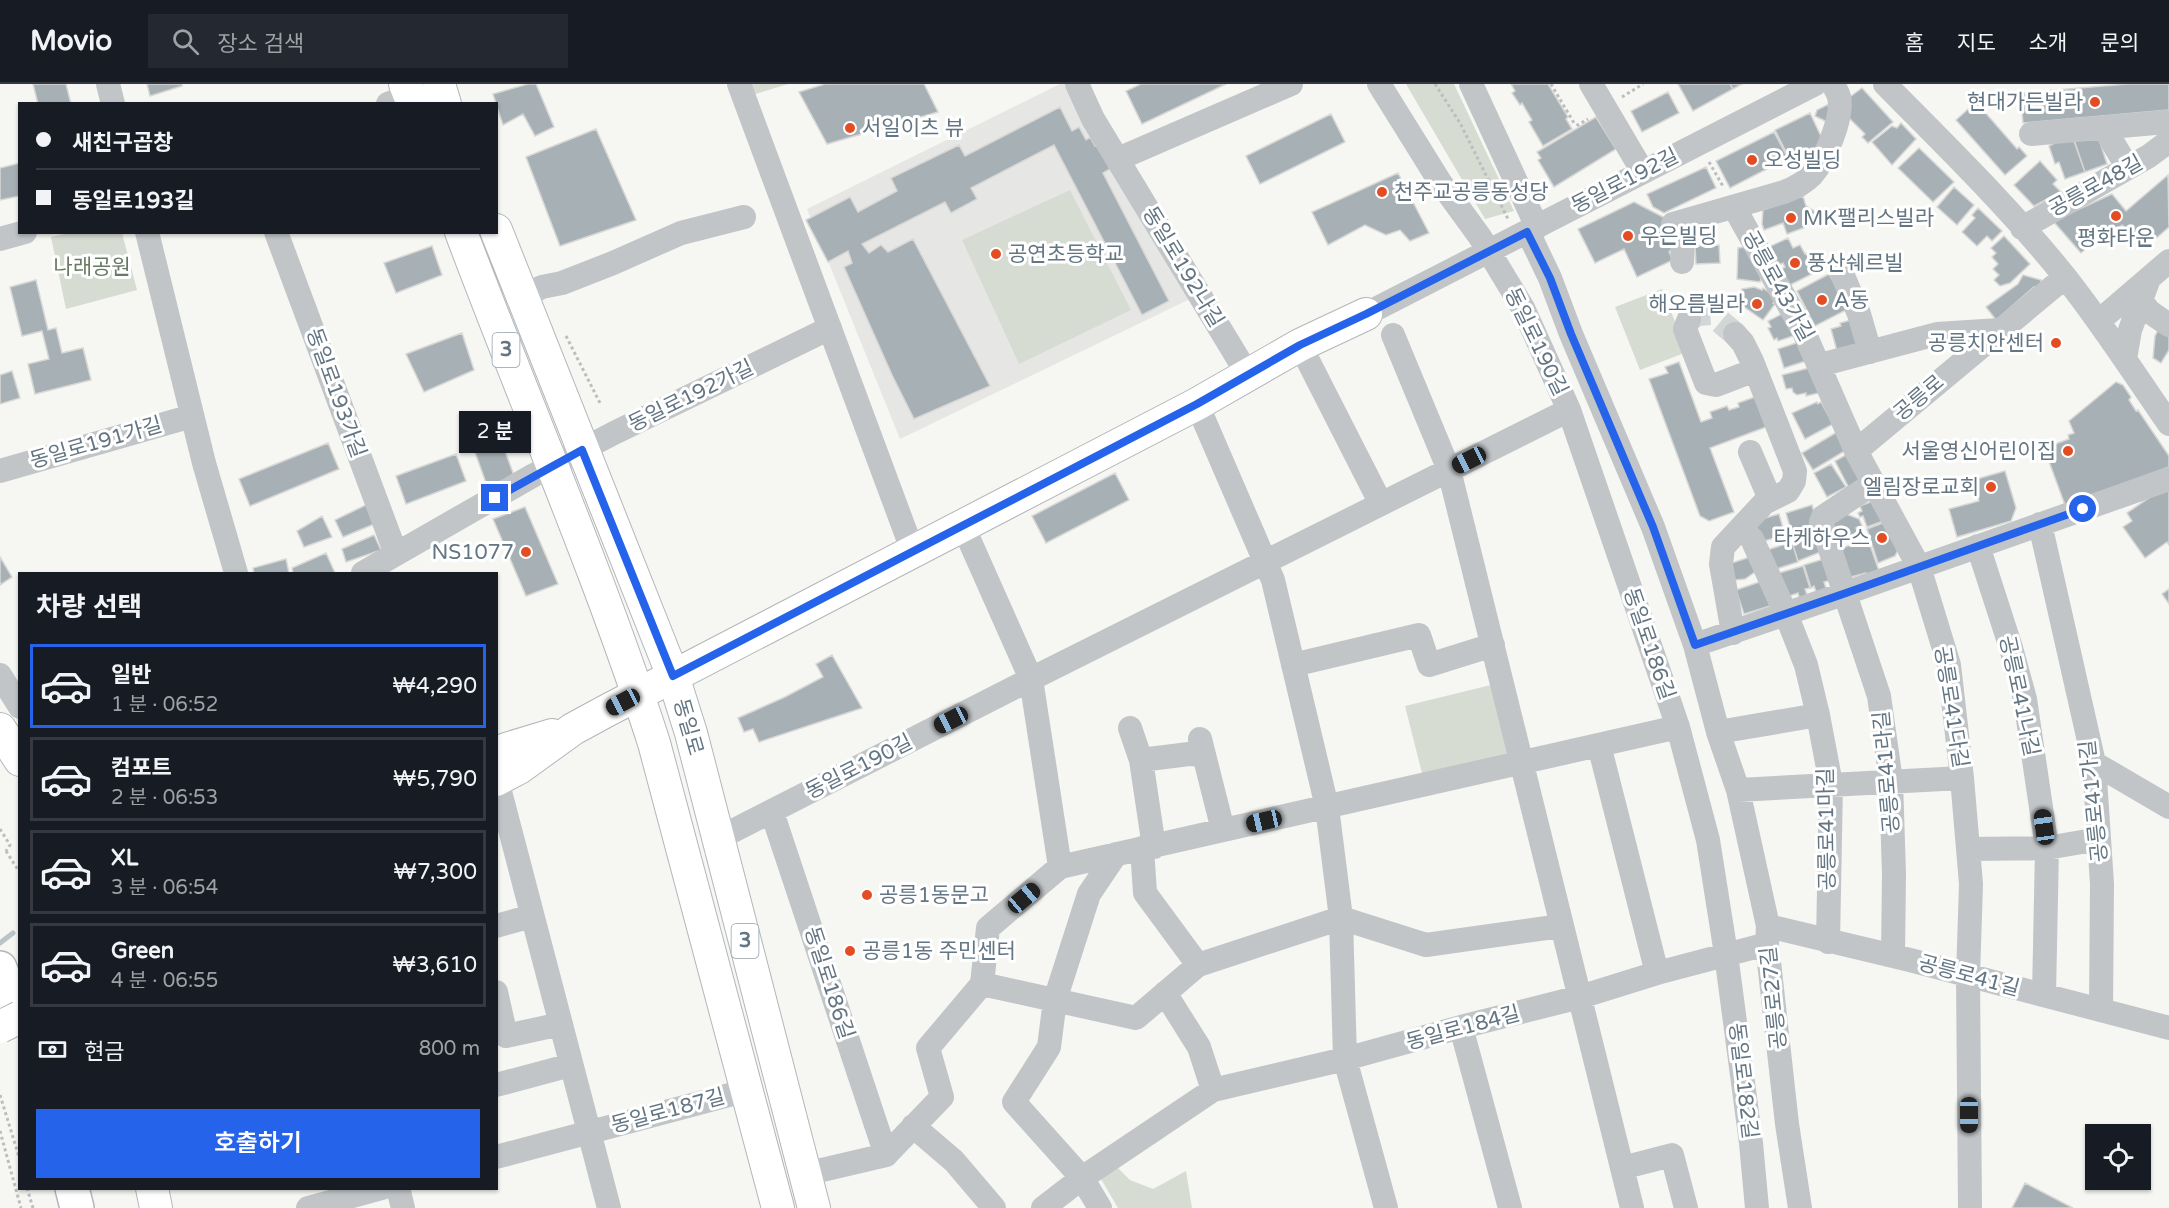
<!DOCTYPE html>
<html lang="ko">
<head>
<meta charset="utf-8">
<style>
  body { margin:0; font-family:"Varela Round","Noto Sans KR",sans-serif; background:#242831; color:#f1f3f6; height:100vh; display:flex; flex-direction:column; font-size:22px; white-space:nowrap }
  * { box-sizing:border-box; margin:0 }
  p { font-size:20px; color:#9ea1a6 }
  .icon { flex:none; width:33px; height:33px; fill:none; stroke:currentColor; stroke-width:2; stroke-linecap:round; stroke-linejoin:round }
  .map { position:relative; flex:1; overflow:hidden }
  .panel { position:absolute; left:18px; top:488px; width:480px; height:618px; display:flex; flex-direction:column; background:#171b24; border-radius:0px; box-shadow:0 2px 4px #0004 }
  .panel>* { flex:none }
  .hud { position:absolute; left:18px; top:18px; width:480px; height:132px; border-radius:0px; box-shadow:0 2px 4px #0004; display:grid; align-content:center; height:132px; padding:0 18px; background:#171b24 }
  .tools { position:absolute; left:2085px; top:1040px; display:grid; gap:12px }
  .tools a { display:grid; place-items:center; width:66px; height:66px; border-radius:0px; background:#171b24; box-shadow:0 2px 4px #0004; font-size:30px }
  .end { position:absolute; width:27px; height:27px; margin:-14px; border:8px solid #2563eb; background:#fff; box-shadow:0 0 0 3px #fff }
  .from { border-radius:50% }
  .bubble { position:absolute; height:42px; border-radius:0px; background:#171b24; box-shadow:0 2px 4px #0004; font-size:20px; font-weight:600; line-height:42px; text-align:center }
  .car { position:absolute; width:18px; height:36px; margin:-18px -9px; border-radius:8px; box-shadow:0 0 4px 2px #0007; background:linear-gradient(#222 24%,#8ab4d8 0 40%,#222 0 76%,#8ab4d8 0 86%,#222 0) }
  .hud b { display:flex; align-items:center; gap:21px; height:57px; font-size:22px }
  .hud b+b { border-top:2px solid #363941 }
  .hud i { width:15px; height:15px; background:#f1f3f6 }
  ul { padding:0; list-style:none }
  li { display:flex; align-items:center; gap:18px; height:84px; margin:0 12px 9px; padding:0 6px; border:3px solid #363941; border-radius:0px }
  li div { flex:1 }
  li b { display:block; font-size:22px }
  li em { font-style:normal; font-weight:600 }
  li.on { border-color:#2563eb }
  li>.icon { width:54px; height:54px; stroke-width:1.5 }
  h2 { padding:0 18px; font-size:27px; line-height:72px }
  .pay { display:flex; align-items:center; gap:15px; height:66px; padding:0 18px; font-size:22px }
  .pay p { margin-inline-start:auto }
  .button { display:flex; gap:12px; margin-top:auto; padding:12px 18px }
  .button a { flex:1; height:69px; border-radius:0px; background:#2563eb; color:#fff; font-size:24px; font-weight:600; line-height:69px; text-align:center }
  header { display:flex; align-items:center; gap:36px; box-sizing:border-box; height:84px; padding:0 30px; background:#171b24; border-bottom:2px solid #363941 }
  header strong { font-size:28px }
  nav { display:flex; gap:33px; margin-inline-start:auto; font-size:21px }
  .search { width:420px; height:54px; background:#242831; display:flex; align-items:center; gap:15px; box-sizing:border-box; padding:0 21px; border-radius:0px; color:#9ea1a6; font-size:22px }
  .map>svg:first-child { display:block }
</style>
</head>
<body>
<header>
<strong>Movio</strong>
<div class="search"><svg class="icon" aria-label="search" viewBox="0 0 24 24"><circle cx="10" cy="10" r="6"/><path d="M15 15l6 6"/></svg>장소 검색</div>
<nav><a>홈</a><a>지도</a><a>소개</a><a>문의</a></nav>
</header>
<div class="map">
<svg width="2169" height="1124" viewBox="0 0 2169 1124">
  <rect width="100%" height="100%" fill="#f6f6f2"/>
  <path fill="#e6e7e5" d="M1060,0H1081L1190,215L900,355L807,125Z"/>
  <path fill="#d7dcd3" d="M744,0H788L749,12Z
    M1406,0H1454L1514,127L1485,135Z
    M1070,106L1131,226L1019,280L962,156Z
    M69,149H122L137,206L66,225L51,153Z
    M1662,205L1687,268L1640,286L1615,223Z
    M1495,600L1514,674L1424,697L1405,622Z
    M1114,1080L1130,1096L1153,1105L1186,1087L1192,1124H1118L1101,1095Z"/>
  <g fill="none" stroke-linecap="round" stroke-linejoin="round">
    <path stroke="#b8c4c8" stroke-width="5" d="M0,859L13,849"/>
  </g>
  <path fill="#a7b0b5" stroke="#d7d7d5" stroke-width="1.5" d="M33,0H66L71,20H38Z
    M147,0H182V2L150,12Z
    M528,0H536L554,43L535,52L523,30L503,41L493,10Z
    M825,0H924L938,28L827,60L799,8Z
    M1141,0H1226L1142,40L1126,7Z
    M1511,0H1548L1568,33L1566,35L1572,45L1543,62L1529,38L1532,36L1522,19L1520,21L1512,9L1515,7Z
    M1678,0H1730L1733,5L1693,27Z
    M1730,0H1742L1733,5Z
    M2127,0H2169V26L2023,39L2020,9Z
    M1862,4L1893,38L1868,59L1862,53L1865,50L1849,34L1847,15Z
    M1668,8L1679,29L1642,48L1631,27Z
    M1976,18L2017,65L2019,63L2027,72L2005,91L1956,36Z
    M1829,20L1833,41L1815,32L1817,26Z
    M1060,23L1072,47L1079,43L1086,56L1090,53L1095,62L1098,61L1110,85L1103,89L1169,217L1142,231L1054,61L971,104L977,115L951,129L945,118L862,160L869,169L881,161L888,168L913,155L990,302L914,335L892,291L844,183L852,179L848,167L828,178L806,136L850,113L858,128L897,107L891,94L959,61L965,72Z
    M1810,29L1826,63L1804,74L1801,66L1788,72L1775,46Z
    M1331,30L1345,58L1260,100L1246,72Z
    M1596,33L1616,65L1554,103L1538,76L1541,74L1537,68Z
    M1901,39L1916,55L1892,81L1872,58L1892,42L1897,44Z
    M596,45L636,136L560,162L526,73Z
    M1774,48L1788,74L1730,104L1716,77Z
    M2097,49L2107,80L2085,88L2074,57Z
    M2072,50L2085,88L2065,95L2059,78L2055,80L2049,62Z
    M1919,64L1954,98L1933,118L1898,84Z
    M2040,77L2057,96L2053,100L2061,108L2034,122L2014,101Z
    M20,79V112L0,116V84Z
    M1706,83L1716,104L1664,129L1653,123L1647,110Z
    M1398,89L1429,149L1410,157L1400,146L1386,151L1365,141L1328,161L1312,128Z
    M2168,91L2169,143L2145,164L2134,150L2131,152L2122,141L2117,146L2113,141L2081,169L2053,137L2112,110L2126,127Z
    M1954,103L1974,121L1957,141L1937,123Z
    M1803,112L1806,122L1819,130L1822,137L1787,150L1783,139L1764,146L1762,140L1763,126Z
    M1634,118L1665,134L1679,158L1669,168L1673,176L1637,193L1624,165L1595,179L1578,145Z
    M1978,124L2002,147L1992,157L1987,152L1977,162L1962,148L1975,134L1972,131Z
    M2004,152L2030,180L2010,199L2000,202L1994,196L1999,191L1993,185L1998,180L1992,173L1996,169L1991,164Z
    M1788,154L1793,164L1800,161L1805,170L1807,169L1812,179L1815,177L1820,186L1786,203L1778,187L1785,183L1783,179L1775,183L1769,163Z
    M1719,161L1720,179L1696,180L1695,162Z
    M432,162L442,191L396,209L384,179Z
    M1745,163L1761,194L1760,198L1737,195L1738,164Z
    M1829,190L1848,225L1815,242L1797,207Z
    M2023,191L2041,196L2040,206L2034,203L1996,236L1986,223L2018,200Z
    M36,196L48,246L56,244L62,269L83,264L91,296L35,310L28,280L49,275L42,247L22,252L10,203Z
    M1754,203L1762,206L1763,204L1777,214L1773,219L1775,220L1763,236L1737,218L1742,205Z
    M1784,229L1796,251L1778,257L1777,254L1774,256L1768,244L1771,243L1768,237Z
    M1855,235L1862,260L1837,267L1831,245L1841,242L1840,239Z
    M2160,243L2169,248V266L2161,279L2153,274L2155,252Z
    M462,249L474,286L424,308L406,270Z
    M1802,257L1809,276L1784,284L1778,265Z
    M1679,278L1701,338L1712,334L1710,328L1727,322L1729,326L1739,323L1738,319L1755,313L1766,343L1710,364L1734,428L1709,437L1700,432L1649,295L1668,289L1665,283Z
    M1813,283L1823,308L1806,312V309L1797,311L1793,308L1792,304L1786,305L1782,291Z
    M12,287L20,314L0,320V291Z
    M2116,298L2123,301L2131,313L2129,316L2136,327L2138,326L2169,372V383L2065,421L2044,364L2069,355L2068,351L2074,349L2069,337Z
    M1817,318L1818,320L1821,318L1828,331L1835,339L1805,355L1792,329Z
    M493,334L517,400L490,410L466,343Z
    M1837,348L1848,365L1813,386L1802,369Z
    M328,359L339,385L250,422L239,395Z
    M1851,368L1862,396L1850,406L1835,377Z
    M456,370L466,397L406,420L396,392Z
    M1831,380L1846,403L1827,413L1814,389Z
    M2005,387L2016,424L2011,437L1957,453L1949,425L1979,417L1973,396Z
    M1115,389L1129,416L1046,459L1032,432Z
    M2169,400V461L2167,458L2145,474L2123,443L2132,437L2127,429Z
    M1878,415L1886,436L1867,443L1863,432L1860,433L1858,429L1862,427L1860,422Z
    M370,419L379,438L343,453L335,436Z
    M1812,421L1817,439L1791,447L1786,429Z
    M525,423L558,500L526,512L493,435Z
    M1779,430L1785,451L1764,457L1758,449L1755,437Z
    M1846,430L1859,435L1862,442L1856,444L1859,452L1848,456L1846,451L1835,455L1828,436Z
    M322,432L332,453L304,463L297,447Z
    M1888,437L1898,466L1895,472L1878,479L1867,445Z
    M1816,443L1823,467L1798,477L1790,452Z
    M374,451L381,466L346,478L342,465Z
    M1868,455L1880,490L1868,494L1866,489L1851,493L1836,466Z
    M1792,458L1798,478L1773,486L1767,466Z
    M326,469L335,489H293L292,484Z
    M0,473L12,493L0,501Z
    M1750,473L1755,488L1745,495L1735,496L1729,480Z
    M1827,474L1831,496L1824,498L1828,510L1818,513L1814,502L1811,504L1804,481Z
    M286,475L289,489H254L253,484Z
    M1803,482L1810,504L1805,505L1808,514L1801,520L1798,509L1789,512L1779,489Z
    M1762,497L1770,522L1744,530L1736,506Z
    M2169,505V520L2162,510Z
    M832,571L862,624L759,658L753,645L744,648L738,634L785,613L823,593L816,580Z
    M2025,1099L2073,1124H2012Z"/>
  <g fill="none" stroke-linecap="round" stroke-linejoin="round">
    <path stroke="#d2d6d6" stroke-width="24" stroke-dasharray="24 12" stroke-linecap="butt" d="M1689,235L1698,230L1710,229L1735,250"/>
    <defs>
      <path id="major" d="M405,0L413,20
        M439,0L445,20
        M496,146L673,592L691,649L814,1124
        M461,148C525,319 598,486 654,659L778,1124
        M0,645L20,676
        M496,670L506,665L552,651
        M496,696L519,684L573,645L608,626L1197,320L1300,261L1366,230
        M152,1104L156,1124"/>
      <path id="highway" d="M0,884L20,935
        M72,1104L77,1124"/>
    </defs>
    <use href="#major" stroke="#b2b7ba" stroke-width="34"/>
    <use href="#highway" stroke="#b2b6b9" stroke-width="36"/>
    <path stroke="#bbbdbf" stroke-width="3" stroke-dasharray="3 3" stroke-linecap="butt" d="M1435,0L1460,39L1508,135
      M1551,0L1574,39L1578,41L1588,35
      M1622,13L1643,0
      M1709,78L1724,104
      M566,252L600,319
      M0,745L10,761L6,767
      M6,767L20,789
      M0,1011L20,1076
      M0,1047L21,1124
      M27,1104L33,1124"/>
    <path stroke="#c1c5c8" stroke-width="24" d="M108,0L113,20
      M739,0L913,468
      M1077,0L1093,35L1248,291
      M1379,0L1440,98L1480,153L1523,224L1569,326L1678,643L1708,756L1726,870L1751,1059L1757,1124
      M1471,0L1537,143
      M1591,0L1643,88
      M1885,0C1947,63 2011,125 2066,194C2103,241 2135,291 2169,340
      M388,20L423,6
      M2104,44L2128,84
      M2031,50L2166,38
      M1118,75L1291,0
      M1734,123L1804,248L1856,367L1919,483L1949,581L1962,694L1971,800L1968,892L1970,1124
      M1673,140L1784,108C1795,104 1804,99 1812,91C1825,76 1844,32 1839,13C1838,9 1835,4 1833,0
      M2022,144L2149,72L2169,57
      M147,148L204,379L236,489
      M276,148L396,470
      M1528,148L1550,194L1571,250L1653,443L1695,561L1718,648L1738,706L1768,842L1767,860L1787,1040L1800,1124
      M0,155L25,148
      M1682,178L1684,137
      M1841,187L1859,230L1870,268
      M524,212L542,203L562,199L613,179L681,149L744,133
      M2141,217L2150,228L2169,241
      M1366,230L1815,0
      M1689,235L1685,245L1706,299L1716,301L1755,286
      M2099,237L2169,177
      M1393,251L1449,386L1632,1124
      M1300,261L1381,420
      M2125,275L2130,246L2148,197
      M1820,281L1937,250L2000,246
      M1197,320L1273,496L1327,723L1341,834L1345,975L1386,1124
      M1856,367L2065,193
      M1750,368L1770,415
      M0,387L192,332
      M1874,399L1823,433L1821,438L1879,612L1891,697L1894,790L1893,872
      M2040,440L2094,679L2102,800L2101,926
      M963,442L1031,595L1060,783
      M1752,455L1786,530L1806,581L1818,631L1831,700L1828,858
      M1978,462L2011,564L2025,615L2047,764L2044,911
      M363,489L534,391L614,349L830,244
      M1733,549L1721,480L1723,463L1764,419L1788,407L1794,397L1795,387L1752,277L1743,259L1735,250
      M1695,561L1846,509L2169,395
      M1293,581L1419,551L1429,581L1493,561
      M0,591L20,623
      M1130,644L1141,676L1154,763
      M1718,648L1818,631
      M1200,655L1223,746
      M1599,661L1657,889
      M1141,676L1189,670L1204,671
      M2094,679L2169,723
      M497,696L609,1124
      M1738,706L1962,694
      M772,728L886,1071
      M719,754L1031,595L1569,326
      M1142,764L1145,809L1198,881
      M1968,765L2047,764L2099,755
      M496,842L532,832
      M1561,842L1426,861L1341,834L1198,881L1136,934L982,900L988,844L1060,783L1678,643
      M1768,842L1910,876L2169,944
      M496,908L506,952L561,940
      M1165,909L1199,963L1213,1006
      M1461,943L1510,1124
      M496,1001L571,981
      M913,1042L954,1077L994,1124
      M496,1073L748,1006
      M1622,1084L1672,1071L1686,1124
      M805,1090L886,1071L942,1013L928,964L982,900
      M398,1104L403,1124
      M308,1124L382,1104
      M1043,1124L1082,1094L1213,1006L1345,975L1461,943L1580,913L1657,889L1767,860
      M1100,1124L1082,1094L1014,1018L1049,963L1055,916L1089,810L1116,770"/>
    <use href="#major" stroke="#fff" stroke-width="32"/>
    <use href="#highway" stroke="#fff" stroke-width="33"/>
    <defs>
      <path id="major-bridge" d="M0,943L20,933"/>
    </defs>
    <use href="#major-bridge" stroke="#b2b7ba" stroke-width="34" stroke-linecap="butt"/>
    <use href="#major-bridge" stroke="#fff" stroke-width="32"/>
  </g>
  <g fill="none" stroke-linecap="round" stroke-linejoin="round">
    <path stroke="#2563eb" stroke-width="8" d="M495,414L582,366L673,592L1197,320L1300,261L1366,230L1527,148L1550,194L1571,250L1653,443L1695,561L1846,509L2083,425"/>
  </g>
  <g fill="#e44d24" stroke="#fff" stroke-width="2">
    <circle cx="2095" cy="18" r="6"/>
    <circle cx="850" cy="44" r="6"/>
    <circle cx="1752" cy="76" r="6"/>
    <circle cx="1382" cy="108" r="6"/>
    <circle cx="2116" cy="132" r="6"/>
    <circle cx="1791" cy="134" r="6"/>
    <circle cx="1628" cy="152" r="6"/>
    <circle cx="996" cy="170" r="6"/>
    <circle cx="1795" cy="179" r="6"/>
    <circle cx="1822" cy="216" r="6"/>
    <circle cx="1757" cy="220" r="6"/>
    <circle cx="2056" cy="259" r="6"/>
    <circle cx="2068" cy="367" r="6"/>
    <circle cx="1991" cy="403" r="6"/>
    <circle cx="1882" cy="454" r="6"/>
    <circle cx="526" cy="468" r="6"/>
    <circle cx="867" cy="811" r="6"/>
    <circle cx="850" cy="867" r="6"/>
  </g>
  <g text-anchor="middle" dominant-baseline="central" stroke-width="6" stroke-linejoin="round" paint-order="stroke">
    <g fill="#fff" stroke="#929fa8" stroke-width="1.5">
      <rect x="492.5" y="249" width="27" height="34" rx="4.5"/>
      <rect x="731.5" y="840" width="27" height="34" rx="4.5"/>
    </g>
    <g font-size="20" font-weight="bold" fill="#647683">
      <text x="506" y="266">3</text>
      <text x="745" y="857">3</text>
    </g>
    <g font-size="21" fill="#647683" stroke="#fff" text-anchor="start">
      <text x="2083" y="18" text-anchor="end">현대가든빌라</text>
      <text x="862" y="44">서일이츠 뷰</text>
      <text x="1764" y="76">오성빌딩</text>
      <text x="1394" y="108">천주교공릉동성당</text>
      <text x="1803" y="134">MK팰리스빌라</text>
      <text x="1640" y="152">우은빌딩</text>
      <text x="2116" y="154" text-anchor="middle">평화타운</text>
      <text x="1008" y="170">공연초등학교</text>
      <text x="1807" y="179">풍산쉐르빌</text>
      <text x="1834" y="216">A동</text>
      <text x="1745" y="220" text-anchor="end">해오름빌라</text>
      <text x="2044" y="259" text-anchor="end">공릉치안센터</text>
      <text x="2056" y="367" text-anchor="end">서울영신어린이집</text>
      <text x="1979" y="403" text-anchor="end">엘림장로교회</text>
      <text x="1870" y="454" text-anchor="end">타케하우스</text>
      <text x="514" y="468" text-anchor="end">NS1077</text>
      <text x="879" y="811">공릉1동문고</text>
      <text x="862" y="867">공릉1동 주민센터</text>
    </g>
    <g font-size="21" fill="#647683" stroke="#fff">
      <text transform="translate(1625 97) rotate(-27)">동일로192길</text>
      <text transform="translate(2096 102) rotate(-29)">공릉로48길</text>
      <text transform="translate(1183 183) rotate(59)">동일로192나길</text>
      <text transform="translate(1778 202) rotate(61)">공릉로43가길</text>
      <text transform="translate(1536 258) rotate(64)">동일로190길</text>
      <text transform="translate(336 309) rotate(70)">동일로193가길</text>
      <text transform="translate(691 312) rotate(-26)">동일로192가길</text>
      <text transform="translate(1919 314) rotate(-40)">공릉로</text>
      <text transform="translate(96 359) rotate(-16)">동일로191가길</text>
      <text transform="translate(1649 560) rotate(71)">동일로186길</text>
      <text transform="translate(2019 612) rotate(78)">공릉로41나길</text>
      <text transform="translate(1951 623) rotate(81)">공릉로41다길</text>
      <text transform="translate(688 643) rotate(74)">동일로</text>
      <text transform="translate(859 683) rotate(-27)">동일로190길</text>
      <text transform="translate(1887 688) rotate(-95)">공릉로41라길</text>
      <text transform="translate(2094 717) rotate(-96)">공릉로41가길</text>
      <text transform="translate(1827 745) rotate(-91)">공릉로41마길</text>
      <text transform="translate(1969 892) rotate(15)">공릉로41길</text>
      <text transform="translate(829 899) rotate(72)">동일로186길</text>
      <text transform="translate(1774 914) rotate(-96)">공릉로27길</text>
      <text transform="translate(1463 944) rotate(-15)">동일로184길</text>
      <text transform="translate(1743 997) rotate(83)">동일로182길</text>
      <text transform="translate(668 1027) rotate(-15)">동일로187길</text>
    </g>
    <g font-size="21" fill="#687a63" stroke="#fff">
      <text x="92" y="183">나래공원</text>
    </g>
  </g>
</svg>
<div class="tools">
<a><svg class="icon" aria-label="locate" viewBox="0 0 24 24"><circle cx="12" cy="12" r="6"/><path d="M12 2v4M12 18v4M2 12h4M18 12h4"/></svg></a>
</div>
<i class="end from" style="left:2083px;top:425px"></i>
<i class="end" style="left:495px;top:414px"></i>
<div class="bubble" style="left:459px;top:327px;width:72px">2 분</div>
<i class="car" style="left:1469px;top:376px;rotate:243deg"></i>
<i class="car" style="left:623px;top:618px;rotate:242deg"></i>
<i class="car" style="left:951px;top:636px;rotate:243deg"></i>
<i class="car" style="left:1264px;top:737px;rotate:257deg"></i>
<i class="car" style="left:2044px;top:743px;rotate:352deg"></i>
<i class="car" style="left:1024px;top:814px;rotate:50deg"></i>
<i class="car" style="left:1969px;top:1031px;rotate:180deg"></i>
<div class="hud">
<b><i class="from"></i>새친구곱창</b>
<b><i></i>동일로193길</b>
</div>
<section class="panel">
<h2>차량 선택</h2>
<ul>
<li class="on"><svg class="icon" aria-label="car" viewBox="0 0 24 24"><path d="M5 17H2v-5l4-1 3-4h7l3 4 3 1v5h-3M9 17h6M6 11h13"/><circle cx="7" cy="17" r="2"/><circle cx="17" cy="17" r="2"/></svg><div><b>일반</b><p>1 분 · 06:52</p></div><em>₩4,290</em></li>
<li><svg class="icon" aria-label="car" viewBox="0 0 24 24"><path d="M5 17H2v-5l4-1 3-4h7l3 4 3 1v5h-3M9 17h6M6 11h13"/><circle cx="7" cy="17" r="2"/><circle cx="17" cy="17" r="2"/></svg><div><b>컴포트</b><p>2 분 · 06:53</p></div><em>₩5,790</em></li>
<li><svg class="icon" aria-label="car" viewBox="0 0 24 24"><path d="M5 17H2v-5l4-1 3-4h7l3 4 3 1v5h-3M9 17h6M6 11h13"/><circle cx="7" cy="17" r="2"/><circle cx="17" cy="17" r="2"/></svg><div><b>XL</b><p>3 분 · 06:54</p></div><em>₩7,300</em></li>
<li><svg class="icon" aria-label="car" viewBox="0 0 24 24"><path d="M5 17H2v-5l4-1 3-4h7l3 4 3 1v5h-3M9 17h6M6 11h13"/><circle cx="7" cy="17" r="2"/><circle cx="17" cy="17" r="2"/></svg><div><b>Green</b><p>4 분 · 06:55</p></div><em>₩3,610</em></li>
</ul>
<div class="pay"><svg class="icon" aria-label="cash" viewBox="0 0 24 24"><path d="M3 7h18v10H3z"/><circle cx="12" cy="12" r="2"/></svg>현금<p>800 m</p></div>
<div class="button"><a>호출하기</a></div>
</section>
</div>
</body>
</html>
